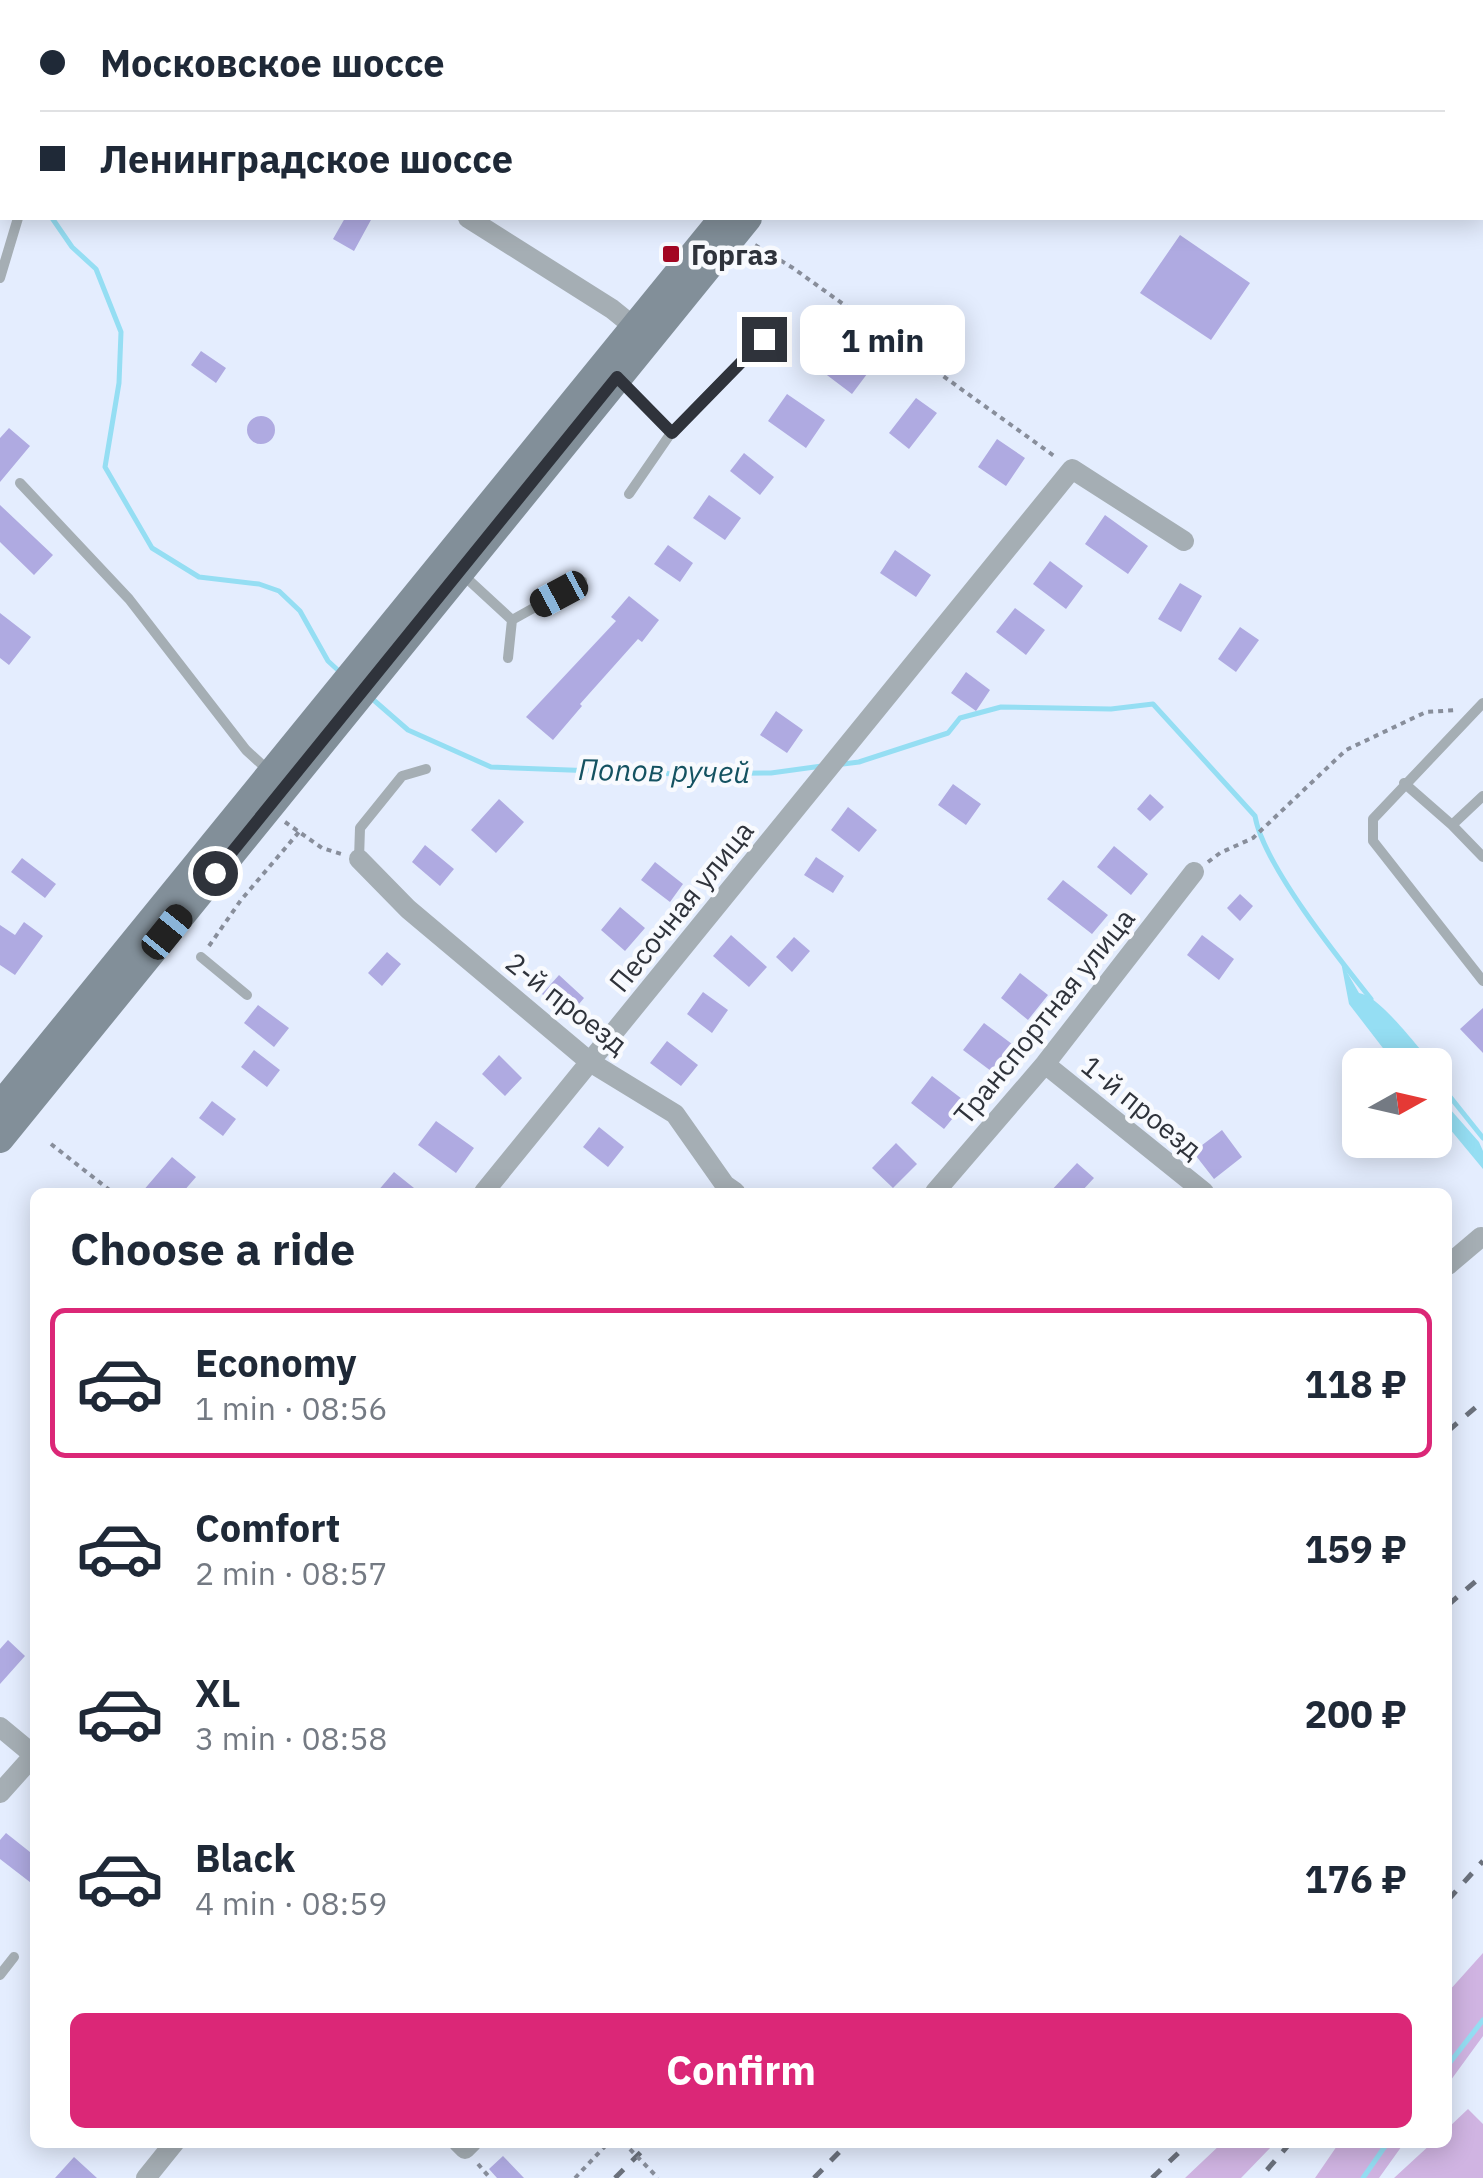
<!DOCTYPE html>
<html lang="en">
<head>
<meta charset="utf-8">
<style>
  body { margin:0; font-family:"IBM Plex Sans",sans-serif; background:#f2f2f3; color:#1f2937; height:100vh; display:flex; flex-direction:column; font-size:38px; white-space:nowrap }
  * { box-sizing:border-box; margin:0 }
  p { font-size:32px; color:#747a83 }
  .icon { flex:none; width:55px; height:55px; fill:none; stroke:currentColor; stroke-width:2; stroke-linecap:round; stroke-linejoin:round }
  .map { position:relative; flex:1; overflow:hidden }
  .panel { position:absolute; left:30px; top:1188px; width:1422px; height:960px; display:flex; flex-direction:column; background:#fff; border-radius:15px; box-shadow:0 5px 25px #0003 }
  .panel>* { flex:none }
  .banner { position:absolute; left:0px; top:0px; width:1485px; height:220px; box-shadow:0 5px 25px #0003; display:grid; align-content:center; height:220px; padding:0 40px; background:#fff }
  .needle { width:65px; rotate:82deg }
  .buttons { position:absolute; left:1342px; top:1048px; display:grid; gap:20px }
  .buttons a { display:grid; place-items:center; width:110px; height:110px; border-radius:15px; background:#fff; box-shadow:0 5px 25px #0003; font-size:50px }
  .end { position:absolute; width:45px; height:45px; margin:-22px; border:12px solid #2f333b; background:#fff; box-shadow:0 0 0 5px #fff }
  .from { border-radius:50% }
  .bubble { position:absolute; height:70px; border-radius:15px; background:#fff; box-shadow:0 5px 25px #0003; font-size:32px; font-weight:700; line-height:70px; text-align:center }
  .car { position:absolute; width:30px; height:60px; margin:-30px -15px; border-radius:12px; box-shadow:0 0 8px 2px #0007; background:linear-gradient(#222 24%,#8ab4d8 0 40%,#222 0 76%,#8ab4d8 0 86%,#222 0) }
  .banner b { display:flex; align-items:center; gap:35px; height:95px; font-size:38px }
  .banner b+b { border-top:2px solid #e0e1e3 }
  .banner i { width:25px; height:25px; background:#1f2937 }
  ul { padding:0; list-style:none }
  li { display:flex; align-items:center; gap:30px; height:150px; margin:0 20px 15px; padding:0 20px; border:5px solid transparent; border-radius:15px }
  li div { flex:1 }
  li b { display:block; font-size:38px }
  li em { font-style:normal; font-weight:700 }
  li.on { border-color:#db2777 }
  li>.icon { width:90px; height:90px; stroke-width:1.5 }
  h2 { padding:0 40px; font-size:45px; line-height:120px }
  .action { display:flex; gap:20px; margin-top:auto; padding:20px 40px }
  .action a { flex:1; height:115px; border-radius:15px; background:#db2777; color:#fff; font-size:40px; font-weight:700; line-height:115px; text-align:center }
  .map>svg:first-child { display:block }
</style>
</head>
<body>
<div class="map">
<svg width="1483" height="2178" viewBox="0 0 1483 2178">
  <rect width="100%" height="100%" fill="#e4edfe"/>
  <path fill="#d0b4e2" d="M1483,1953V2036L1448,2084V1992Z
    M1468,2109L1483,2124V2178H1394L1432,2143L1448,2142V2128Z
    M1222,2143V2142L1275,2143L1241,2178H1185Z
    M1339,2143V2142L1404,2143L1379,2178H1315Z"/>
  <path fill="#95def3" d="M1341,962L1359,993C1380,996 1417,1047 1434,1065H1396L1349,1004Z
    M1435,1092L1479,1142L1483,1151V1169L1435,1111Z"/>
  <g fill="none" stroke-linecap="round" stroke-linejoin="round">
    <path stroke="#95def3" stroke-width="5" d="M24,0L25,2
      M52,218L72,247L96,269L121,332L119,383L105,467L152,548L199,577L259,584L279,591L300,611L328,661L341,673
      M369,696L408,730L491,767L677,774L771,773L822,766
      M843,764L859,762L948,733L960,718L1001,707L1111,709L1153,704L1255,816C1263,864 1339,959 1371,999
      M1435,1078L1483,1138
      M1448,2065L1483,2020
      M1363,2178L1388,2142"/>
  </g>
  <path fill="#afaae1" d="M345,218H372L354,251L333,239Z
    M1180,235L1250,283L1211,340L1140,293Z
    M829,339L870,370L852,394L811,363Z
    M201,351L226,368L216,383L191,365Z
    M787,394L825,420L806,448L768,421Z
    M916,398L937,413L909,449L889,433Z
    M247 430a14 14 0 1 1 28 0a14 14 0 1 1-28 0Z
    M9,428L30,446L0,482V438Z
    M997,439L1025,458L1006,486L978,467Z
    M744,453L774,477L760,495L730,471Z
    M709,495L741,518L725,540L693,518Z
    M0,505L53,555L34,575L0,542Z
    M1105,515L1148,546L1128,574L1085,544Z
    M668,545L693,563L680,582L654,564Z
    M895,550L931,575L916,597L880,573Z
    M1050,561L1083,586L1066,609L1033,584Z
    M1180,583L1202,596L1181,632L1158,619Z
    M629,596L659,620L642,642L638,639L580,704L582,706L553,740L526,717L616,621L611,617Z
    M1015,608L1045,630L1026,655L996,632Z
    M0,613L31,637L9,665L0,658Z
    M1240,627L1259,640L1236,672L1218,659Z
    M966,672L990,690L976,711L951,693Z
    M776,711L803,730L787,753L760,735Z
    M953,784L981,804L966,825L938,805Z
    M1150,794L1164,807L1150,821L1137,809Z
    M499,799L524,822L496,853L471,830Z
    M848,807L877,830L859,852L831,830Z
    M425,845L454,869L440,886L412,862Z
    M1114,846L1148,874L1131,895L1097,867Z
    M816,857L844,876L833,893L804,875Z
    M22,858L56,884L45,898L11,872Z
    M655,862L683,884L670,902L641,880Z
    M1063,880L1108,915L1092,934L1047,899Z
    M1240,894L1253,906L1240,921L1227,908Z
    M620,907L645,928L625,951L601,930Z
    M24,922L43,936L15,975L0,965V925L15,935Z
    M731,935L767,967L749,987L713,956Z
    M1202,935L1234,959L1219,980L1187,955Z
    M794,937L810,951L792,972L776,957Z
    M387,952L401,964L382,986L368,973Z
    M1020,973L1048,995L1028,1020L1001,998Z
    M559,975L584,998L568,1017L542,994Z
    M703,992L728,1010L712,1033L687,1014Z
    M258,1005L289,1028L274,1047L244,1023Z
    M1483,1008V1053L1460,1029Z
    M984,1023L1012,1044L991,1071L963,1050Z
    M667,1041L698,1065L681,1086L650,1063Z
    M254,1050L280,1070L267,1087L241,1067Z
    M499,1055L522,1078L505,1096L482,1074Z
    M932,1076L966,1102L944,1129L911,1103Z
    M212,1101L236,1119L223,1136L199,1118Z
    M436,1121L474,1148L456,1173L418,1145Z
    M599,1127L624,1147L608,1167L583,1147Z
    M1222,1130L1242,1157L1214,1179L1193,1152Z
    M1358,1140H1396L1371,1158Z
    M896,1143L917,1164L893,1188L872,1168Z
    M172,1157L196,1177L183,1192H142Z
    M1077,1163L1094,1178L1081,1192H1050Z
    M394,1172L419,1192H377Z
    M8,1640L25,1656L0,1684V1649Z
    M6,1833L35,1856V1886L0,1859V1840Z
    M503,2156L524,2178H497L489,2169Z
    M74,2157L97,2178H55Z"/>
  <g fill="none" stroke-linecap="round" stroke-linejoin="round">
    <path stroke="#888e9b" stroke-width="4" stroke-dasharray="5 5" stroke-linecap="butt" d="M755,245L793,268L1057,458
      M285,822L322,848L341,854
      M1208,862L1220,853L1253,838L1346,750L1426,712L1458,710
      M209,946L241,900L299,832
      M51,1144L112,1192
      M478,2164L490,2178
      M575,2178L609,2142"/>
    <path stroke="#a5aeb4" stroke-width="10" d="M80,0L85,2
      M1329,0L1332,2
      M1303,2L1305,0
      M1482,104L1483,105
      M0,278L18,218
      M621,381L671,433
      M20,483L129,599L246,750L270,772
      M629,494L671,433L763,339
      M461,573L512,620
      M508,658L512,620L582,581
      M1483,703L1373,819V841L1483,981
      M1404,783L1452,825
      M1483,796L1452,825L1483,857
      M359,859L360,828L402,776L426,769
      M201,957L247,995
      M0,1975L14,1957"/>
    <path stroke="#a5aeb4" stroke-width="20" d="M468,218L612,309L643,334
      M359,859L408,909L590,1062L675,1114L725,1185L735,1192
      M1045,1064L1204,1192
      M484,1192L1072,469L1184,541
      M935,1192L1045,1064L1194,872
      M1448,1265L1481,1237
      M0,1727L35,1756
      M0,1793L35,1754
      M458,2142L465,2149L472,2142
      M146,2178L175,2142"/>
    <path stroke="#828f99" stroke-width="28" d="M898,2L900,0
      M923,2L925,0
      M0,1106L723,218
      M0,1139L748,218"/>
    <path stroke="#6b717c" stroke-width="5" stroke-dasharray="12 12" stroke-linecap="butt" d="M1448,1431L1483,1401
      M1448,1605L1483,1575
      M1448,1900L1483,1861
      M1267,2170L1291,2142
      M615,2178L651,2142
      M814,2178L849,2142
      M1152,2178L1190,2142"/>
    <path stroke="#888e9b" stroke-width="4" stroke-dasharray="5 5" stroke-linecap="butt" d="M623,2142L658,2178"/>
  </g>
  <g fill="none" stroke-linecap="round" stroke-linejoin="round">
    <path stroke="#2f333b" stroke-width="12" d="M215,873L617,377L672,433L764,339"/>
  </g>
  <rect fill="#a30622" stroke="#f8fafe" stroke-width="4" x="661" y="244" width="20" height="20" rx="5"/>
  <g text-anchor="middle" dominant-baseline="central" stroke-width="9" stroke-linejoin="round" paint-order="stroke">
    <g font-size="28" font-weight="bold" fill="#2f333b" stroke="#f8fafe" text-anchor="start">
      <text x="691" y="254">Горгаз</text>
    </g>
    <g font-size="28" fill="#2f333b" stroke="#f8fafe">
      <text transform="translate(681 906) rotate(-51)">Песочная улица</text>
      <text transform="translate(567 1003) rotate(38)">2-й проезд</text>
      <text transform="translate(1044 1016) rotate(-51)">Транспортная улица</text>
      <text transform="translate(1142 1107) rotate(39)">1-й проезд</text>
    </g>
    <g font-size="30" font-style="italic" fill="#145261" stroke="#f8fafe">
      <text transform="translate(664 770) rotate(1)">Попов ручей</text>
    </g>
  </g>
</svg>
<div class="buttons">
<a><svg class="needle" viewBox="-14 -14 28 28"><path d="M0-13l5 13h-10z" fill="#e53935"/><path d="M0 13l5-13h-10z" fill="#747a83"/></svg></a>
</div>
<i class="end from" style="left:215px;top:873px"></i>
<i class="end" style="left:764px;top:339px"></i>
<div class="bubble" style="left:800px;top:305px;width:165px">1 min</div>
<i class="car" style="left:559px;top:594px;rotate:242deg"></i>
<i class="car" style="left:167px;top:932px;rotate:39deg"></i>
<div class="banner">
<b><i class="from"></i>Московское шоссе</b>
<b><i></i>Ленинградское шоссе</b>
</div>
<section class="panel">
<h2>Choose a ride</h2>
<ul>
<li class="on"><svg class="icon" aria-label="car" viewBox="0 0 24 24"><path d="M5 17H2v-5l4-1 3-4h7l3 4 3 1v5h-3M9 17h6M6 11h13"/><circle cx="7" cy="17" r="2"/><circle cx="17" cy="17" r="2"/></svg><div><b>Economy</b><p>1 min · 08:56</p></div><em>118 ₽</em></li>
<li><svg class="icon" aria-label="car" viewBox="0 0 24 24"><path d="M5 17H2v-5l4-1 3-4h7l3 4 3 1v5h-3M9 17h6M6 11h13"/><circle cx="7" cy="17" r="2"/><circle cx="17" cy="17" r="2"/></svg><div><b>Comfort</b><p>2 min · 08:57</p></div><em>159 ₽</em></li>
<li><svg class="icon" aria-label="car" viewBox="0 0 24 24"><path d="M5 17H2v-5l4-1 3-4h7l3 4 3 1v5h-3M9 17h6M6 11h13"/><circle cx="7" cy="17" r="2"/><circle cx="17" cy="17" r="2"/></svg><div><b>XL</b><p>3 min · 08:58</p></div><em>200 ₽</em></li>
<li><svg class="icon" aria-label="car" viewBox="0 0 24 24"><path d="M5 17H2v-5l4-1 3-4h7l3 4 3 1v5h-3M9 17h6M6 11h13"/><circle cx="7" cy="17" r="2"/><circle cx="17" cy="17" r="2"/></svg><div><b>Black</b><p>4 min · 08:59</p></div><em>176 ₽</em></li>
</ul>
<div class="action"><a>Confirm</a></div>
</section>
</div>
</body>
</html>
